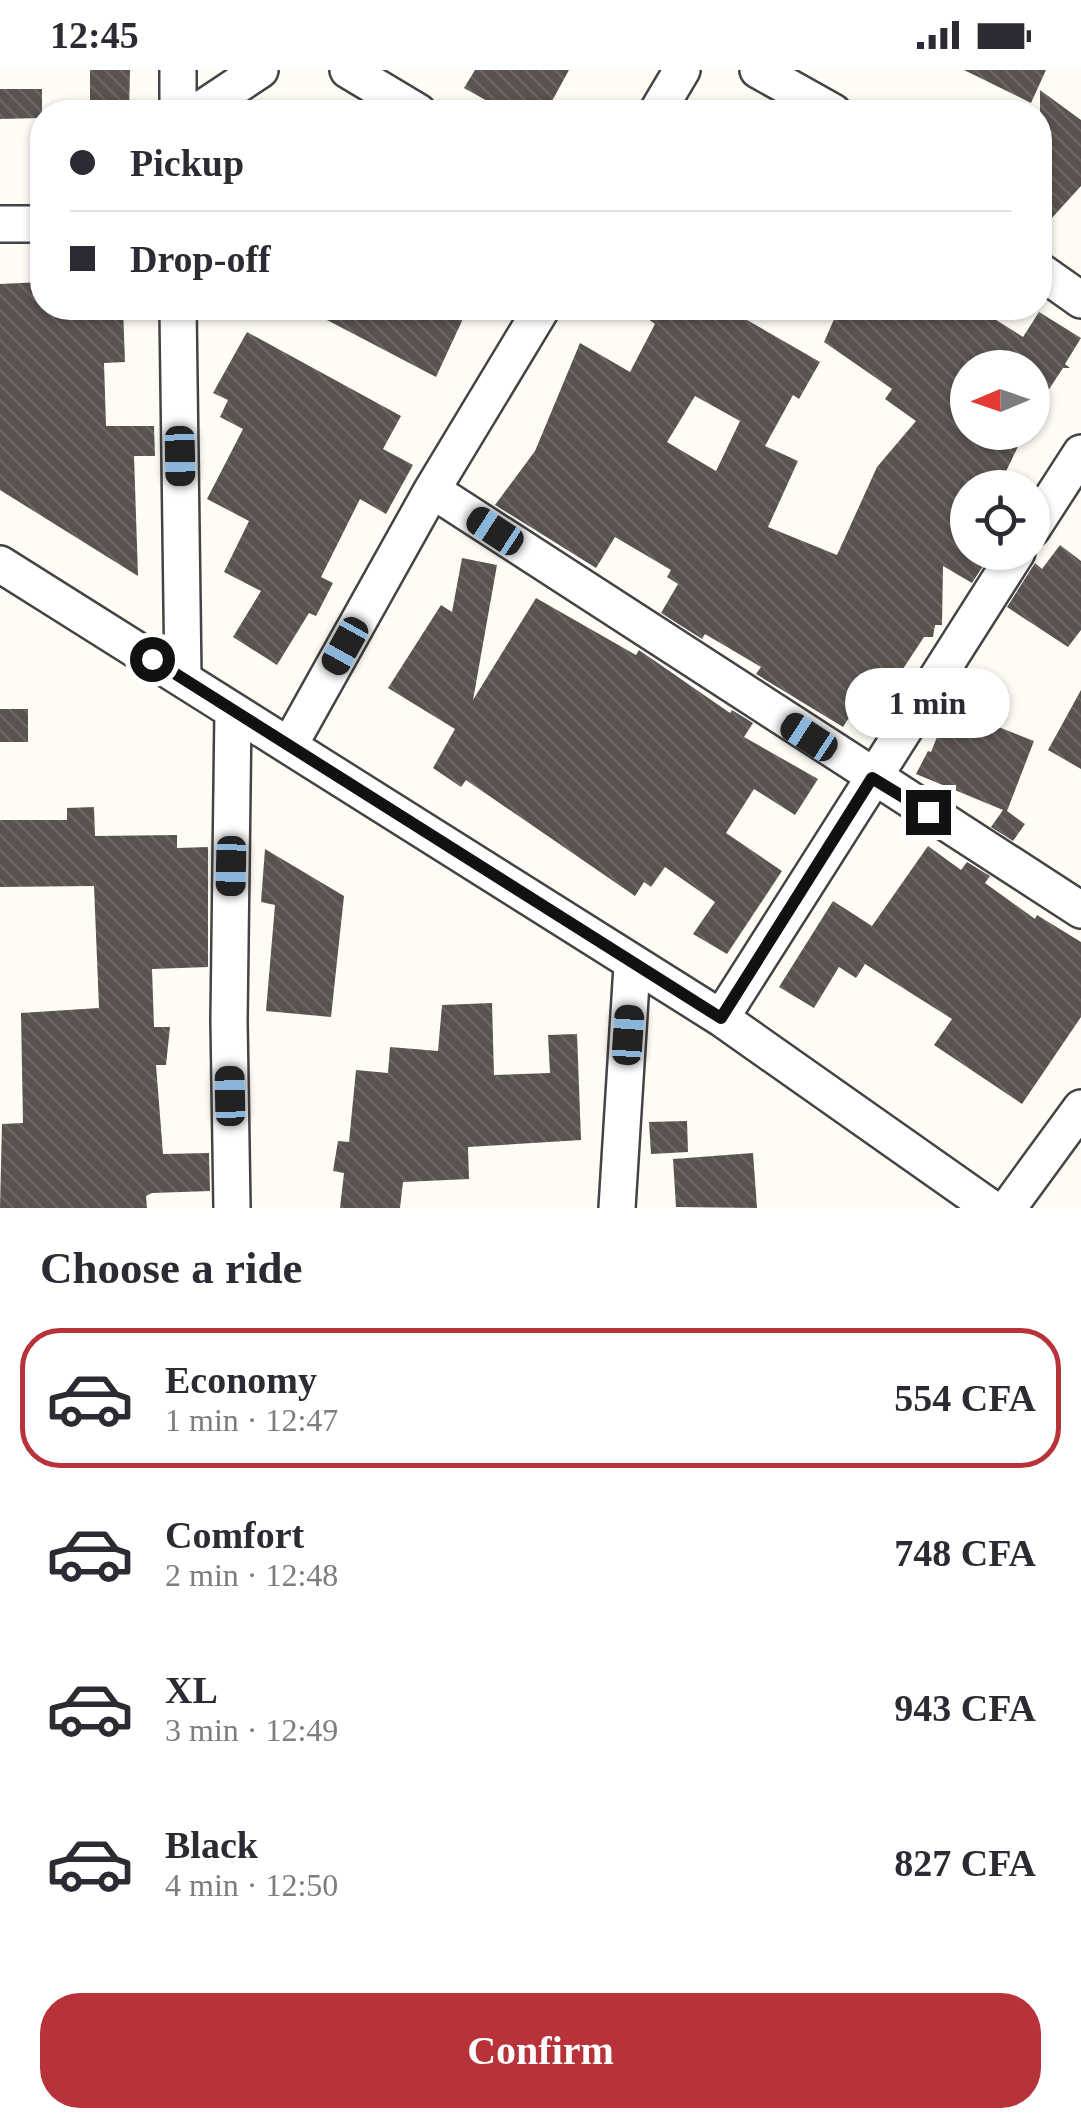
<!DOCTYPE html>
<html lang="en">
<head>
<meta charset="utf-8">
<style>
  body { margin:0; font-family:"Times New Roman",serif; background:#f7f7f7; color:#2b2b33; height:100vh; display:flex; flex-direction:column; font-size:38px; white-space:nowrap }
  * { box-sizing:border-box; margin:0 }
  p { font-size:32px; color:#7c7c81 }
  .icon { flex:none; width:55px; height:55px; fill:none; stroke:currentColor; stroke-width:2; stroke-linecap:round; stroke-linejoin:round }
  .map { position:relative; height:1138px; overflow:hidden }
  .details { display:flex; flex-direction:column; background:#fff; flex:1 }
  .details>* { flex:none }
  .hud { position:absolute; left:30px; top:30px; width:1022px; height:220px; border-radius:40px; box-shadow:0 2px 8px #0004; display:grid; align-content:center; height:220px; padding:0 40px; background:#fff }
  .needle { width:65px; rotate:268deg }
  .fabs { position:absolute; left:950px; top:280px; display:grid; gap:20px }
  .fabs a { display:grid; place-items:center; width:100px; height:100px; border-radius:50%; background:#fff; box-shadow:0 2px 8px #0004; font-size:50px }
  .end { position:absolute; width:45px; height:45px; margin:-22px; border:12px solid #111; background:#fff; box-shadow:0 0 0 5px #fff }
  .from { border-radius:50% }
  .bubble { position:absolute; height:70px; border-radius:35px; background:#fff; box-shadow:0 2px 8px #0004; font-size:32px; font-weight:600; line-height:70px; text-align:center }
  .car { position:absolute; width:30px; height:60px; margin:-30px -15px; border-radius:12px; box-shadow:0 0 8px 2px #0007; background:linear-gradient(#222 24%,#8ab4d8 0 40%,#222 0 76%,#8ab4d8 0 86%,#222 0) }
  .hud b { display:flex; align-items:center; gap:35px; height:95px; font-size:38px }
  .hud b+b { border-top:2px solid #e1e1e2 }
  .hud i { width:25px; height:25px; background:#2b2b33 }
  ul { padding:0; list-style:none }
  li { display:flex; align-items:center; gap:30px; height:140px; margin:0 20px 15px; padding:0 20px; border:5px solid transparent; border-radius:40px }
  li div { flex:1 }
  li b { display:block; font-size:38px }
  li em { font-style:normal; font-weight:600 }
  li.selected { border-color:#b73339 }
  li>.icon { width:90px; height:90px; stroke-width:1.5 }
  h2 { padding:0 40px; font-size:45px; line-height:120px }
  .action { display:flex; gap:20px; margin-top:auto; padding:20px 40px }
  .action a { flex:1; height:115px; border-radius:40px; background:#b73339; color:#fff; font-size:40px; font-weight:600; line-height:115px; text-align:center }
  .status { display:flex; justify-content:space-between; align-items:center; height:70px; padding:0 50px; background:#fff; direction:ltr }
  .status svg { height:28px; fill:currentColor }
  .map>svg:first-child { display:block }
</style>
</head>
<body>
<div class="status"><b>12:45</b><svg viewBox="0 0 49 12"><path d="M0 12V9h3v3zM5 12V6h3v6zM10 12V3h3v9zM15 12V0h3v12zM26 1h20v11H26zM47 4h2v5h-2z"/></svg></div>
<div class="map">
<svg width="1081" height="1138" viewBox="0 0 1081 1138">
  <defs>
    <pattern id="building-back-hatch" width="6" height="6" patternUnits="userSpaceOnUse" patternTransform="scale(2.5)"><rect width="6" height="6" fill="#59524e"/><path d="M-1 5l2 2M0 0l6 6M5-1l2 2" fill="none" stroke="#6c6663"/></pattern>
  </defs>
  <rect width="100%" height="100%" fill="#fefcf5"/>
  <path fill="url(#building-back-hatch)" fill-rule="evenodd" d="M90,0H130L129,42H90Z
    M475,0H569L546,42H507L464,18Z
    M964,0H1046L1031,33Z
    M0,19H42V48L0,49Z
    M1040,20L1081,50V116L1040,161Z
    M42,212V238H123L125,292L104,293L106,356H154L155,386H134L138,506L0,420V214Z
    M304,238H468L436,307Z
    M633,238H726L820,292L799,329L793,325L765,376L798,391L768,457L837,485L877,397L916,351L885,329L892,319L824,272L839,238H977L1023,267L1039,242L1081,268L1065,294L1070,298H1063L1032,345V298H968V362H1025L998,418H968V482H992L972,513L943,496L942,555H935L933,567H924L897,608L905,613L888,638L865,623L843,657L756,604L761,597L705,564L702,569L661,543L678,514L667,507L671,500L615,467L596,498L495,435L535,381L580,273L630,302L655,254ZM695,326L740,351L716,401L667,372Z
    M247,262L401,346L383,379L413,395L386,444L360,429L321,507L333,513L316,546L309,543L277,595L233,567L261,521L224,502L249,451L207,429L243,359L220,347L228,330L213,323Z
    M1060,475L1081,491V560L1068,577L1007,537L1035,493L1042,499Z
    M462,488L497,495L473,630L536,528L636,585L639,580L730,643L732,640L753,653L744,667L818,709L795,745L754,719L726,763L782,801L727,884L693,864L715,832L665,797L651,817L644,812L635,826L466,710L461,717L433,698L455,659L388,618L441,535L452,542Z
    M959,612L1001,636L996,656L1034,671L1007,741L1025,754L1013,771L991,757L1003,740L916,704L928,681L931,682Z
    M1081,620V699L1048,680Z
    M0,639H28V672H0Z
    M94,737L95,766L177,765V778L208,777V897L152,899L154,957H170L166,995H156L163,1084L209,1083L210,1121L152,1123L146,1126L147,1138H0L2,1054L23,1053L21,943L99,938L94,816L0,817V750H67V738Z
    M928,776L961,800L967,792L990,806L985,813L1035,849L1037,845L1081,872V947L1022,1034L934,975L952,949L865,894L856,908L839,897L814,938L779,917L833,831L872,856Z
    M265,779L344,826L331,947L266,941L275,835L261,832Z
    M492,933L494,1005L550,1003L548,965L577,964L581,1070L468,1077L469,1109L403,1112L400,1138H340L344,1103L333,1101L338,1071L349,1072L356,1000L388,1003L390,977L438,981L442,935Z
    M687,1051L688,1082L651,1084L649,1052Z
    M753,1083L757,1138L676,1137L673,1089Z"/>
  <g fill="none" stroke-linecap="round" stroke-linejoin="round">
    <defs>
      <path id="minor" d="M178,0V42
        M348,0L418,42
        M758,0L833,42
        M197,42L260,0
        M657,42L682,0
        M0,154H42
        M1040,201L1081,230
        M178,238L183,608
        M432,420L1081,840
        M1032,459L1081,383
        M0,494L721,948L991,1138
        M289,676L432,420L542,238
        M721,948L1017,482
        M232,1138L229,950L233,641
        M617,1138L632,896
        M1008,1138L1081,1038"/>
    </defs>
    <use href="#minor" stroke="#444" stroke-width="40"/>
    <use href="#minor" stroke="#fff" stroke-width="35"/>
  </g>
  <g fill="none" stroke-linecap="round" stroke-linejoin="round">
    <path stroke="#111" stroke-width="12" d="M152,589L721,948L872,708L928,742"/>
  </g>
</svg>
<div class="fabs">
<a><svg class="needle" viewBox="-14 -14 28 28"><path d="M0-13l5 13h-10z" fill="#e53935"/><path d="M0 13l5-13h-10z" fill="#7c7c81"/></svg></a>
<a><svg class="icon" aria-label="locate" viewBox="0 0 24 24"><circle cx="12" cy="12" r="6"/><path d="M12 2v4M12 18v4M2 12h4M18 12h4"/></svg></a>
</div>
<i class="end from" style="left:152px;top:589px"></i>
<i class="end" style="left:928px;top:742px"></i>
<div class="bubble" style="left:845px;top:598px;width:165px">1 min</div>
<i class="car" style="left:180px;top:386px;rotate:179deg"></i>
<i class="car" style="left:495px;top:461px;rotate:303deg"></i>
<i class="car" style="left:345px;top:576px;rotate:209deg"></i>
<i class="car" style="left:809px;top:667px;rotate:303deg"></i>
<i class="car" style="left:231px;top:796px;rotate:181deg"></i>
<i class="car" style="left:628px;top:965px;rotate:4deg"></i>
<i class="car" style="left:230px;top:1026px;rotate:359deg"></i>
<div class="hud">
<b><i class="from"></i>Pickup</b>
<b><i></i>Drop-off</b>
</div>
</div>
<section class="details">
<h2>Choose a ride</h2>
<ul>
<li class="selected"><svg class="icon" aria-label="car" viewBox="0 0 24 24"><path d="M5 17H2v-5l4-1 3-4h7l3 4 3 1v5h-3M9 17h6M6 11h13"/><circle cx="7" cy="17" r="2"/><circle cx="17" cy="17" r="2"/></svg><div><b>Economy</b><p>1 min · 12:47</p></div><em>554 CFA</em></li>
<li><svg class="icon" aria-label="car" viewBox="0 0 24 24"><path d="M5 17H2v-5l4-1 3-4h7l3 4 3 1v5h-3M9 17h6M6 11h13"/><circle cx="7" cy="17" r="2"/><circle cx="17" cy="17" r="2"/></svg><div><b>Comfort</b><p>2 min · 12:48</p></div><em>748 CFA</em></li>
<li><svg class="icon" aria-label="car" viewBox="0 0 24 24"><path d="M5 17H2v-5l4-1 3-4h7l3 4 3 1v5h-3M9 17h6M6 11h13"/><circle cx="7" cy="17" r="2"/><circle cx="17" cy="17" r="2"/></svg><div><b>XL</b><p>3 min · 12:49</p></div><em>943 CFA</em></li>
<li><svg class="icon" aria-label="car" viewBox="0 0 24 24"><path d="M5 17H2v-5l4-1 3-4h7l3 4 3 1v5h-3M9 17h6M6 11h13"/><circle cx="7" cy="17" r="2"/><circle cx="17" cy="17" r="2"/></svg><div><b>Black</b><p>4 min · 12:50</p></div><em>827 CFA</em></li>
</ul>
<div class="action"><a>Confirm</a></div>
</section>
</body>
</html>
